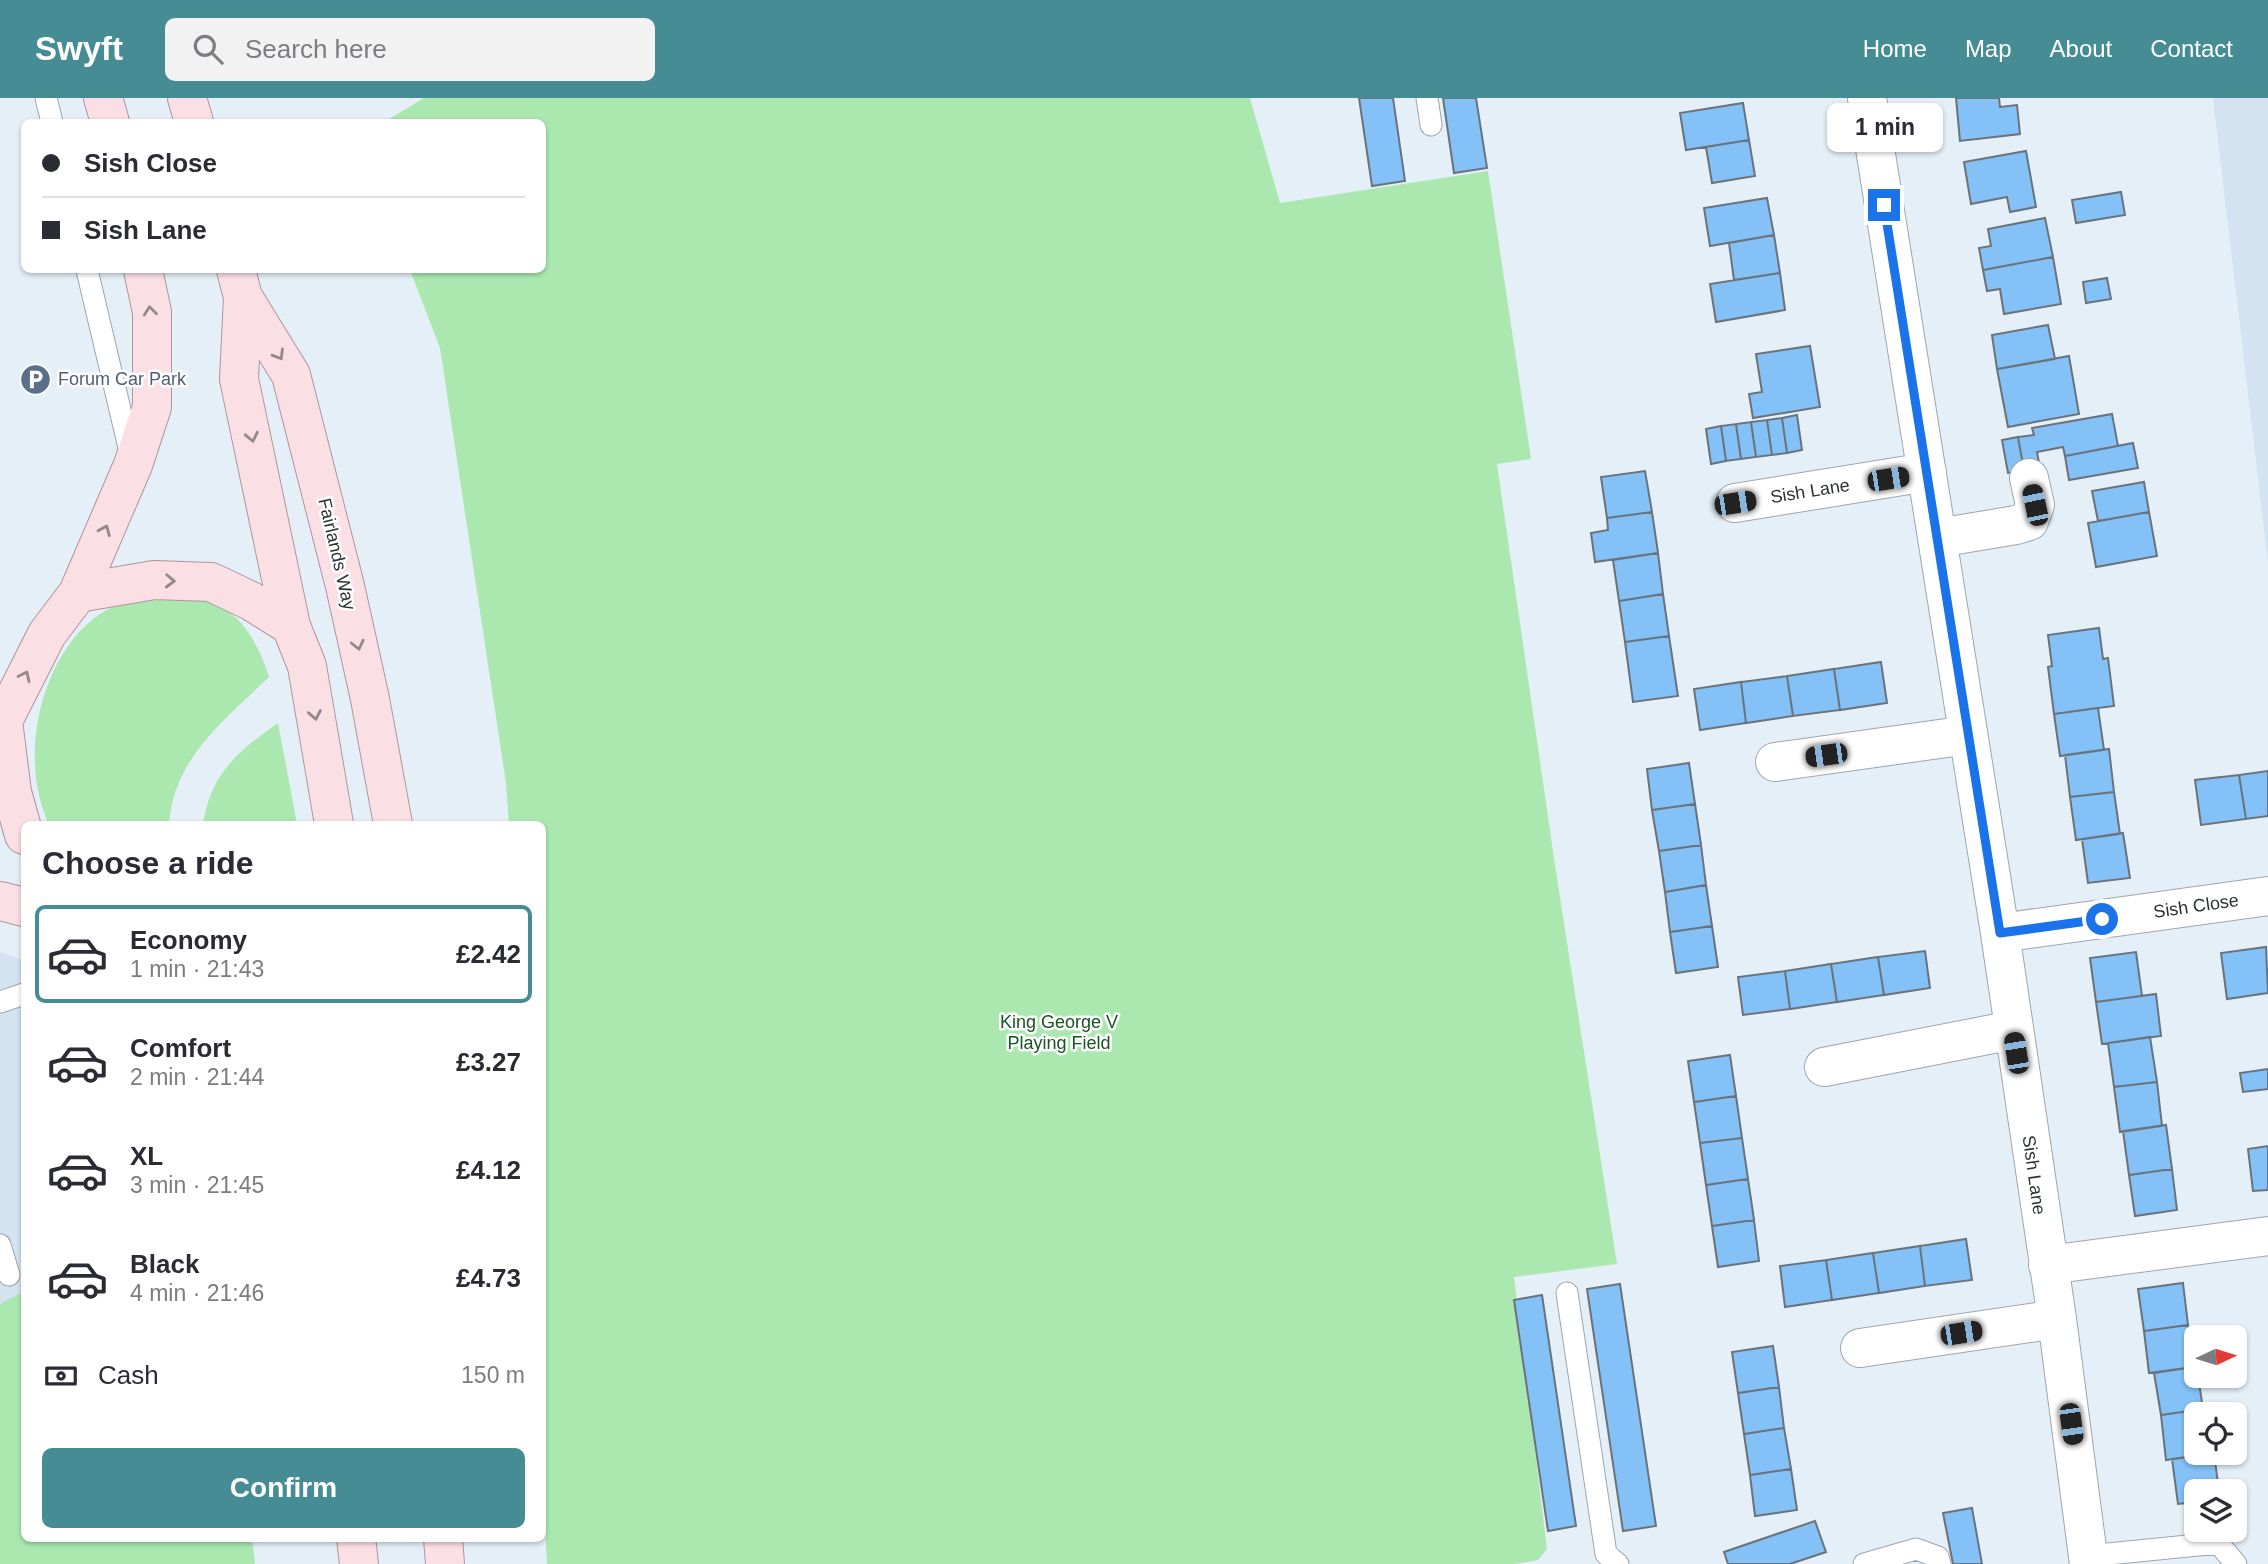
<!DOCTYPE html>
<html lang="en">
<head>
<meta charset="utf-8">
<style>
  body { margin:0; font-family:Arial,sans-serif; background:#f2f2f3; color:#2b2b33; height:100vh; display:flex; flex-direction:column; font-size:26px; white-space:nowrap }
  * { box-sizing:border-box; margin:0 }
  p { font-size:23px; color:#7c7c81 }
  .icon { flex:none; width:38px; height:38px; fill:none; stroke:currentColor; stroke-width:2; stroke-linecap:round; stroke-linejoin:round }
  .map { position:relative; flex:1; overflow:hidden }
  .details { position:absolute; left:21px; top:723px; width:525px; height:721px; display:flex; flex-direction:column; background:#fff; border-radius:10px; box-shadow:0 2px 5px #0004 }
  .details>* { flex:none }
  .hud { position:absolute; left:21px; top:21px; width:525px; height:154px; border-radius:10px; box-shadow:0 2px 5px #0004; display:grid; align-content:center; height:154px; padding:0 21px; background:#fff }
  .needle { width:46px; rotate:86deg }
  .tools { position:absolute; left:2184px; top:1227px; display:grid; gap:14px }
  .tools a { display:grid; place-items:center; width:63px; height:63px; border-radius:10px; background:#fff; box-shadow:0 2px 5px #0004; font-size:35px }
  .end { position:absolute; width:32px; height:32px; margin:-16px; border:9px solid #1a73e8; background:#fff; box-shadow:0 0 0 4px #fff }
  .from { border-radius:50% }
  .bubble { position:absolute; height:49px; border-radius:10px; background:#fff; box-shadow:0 2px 5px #0004; font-size:23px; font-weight:700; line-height:49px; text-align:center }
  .car { position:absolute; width:21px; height:42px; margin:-21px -10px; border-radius:9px; box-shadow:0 0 5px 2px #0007; background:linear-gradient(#222 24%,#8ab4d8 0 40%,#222 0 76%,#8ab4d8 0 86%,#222 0) }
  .hud b { display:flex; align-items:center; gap:24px; height:66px; font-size:26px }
  .hud b+b { border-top:2px solid #e1e1e2 }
  .hud i { width:18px; height:18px; background:#2b2b33 }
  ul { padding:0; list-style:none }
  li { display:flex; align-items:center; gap:21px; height:98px; margin:0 14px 10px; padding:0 7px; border:4px solid transparent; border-radius:10px }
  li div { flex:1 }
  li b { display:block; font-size:26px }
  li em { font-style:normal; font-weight:700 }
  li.current { border-color:#458c95 }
  li>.icon { width:63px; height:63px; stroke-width:1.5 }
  h2 { padding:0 21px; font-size:32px; line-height:84px }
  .pay { display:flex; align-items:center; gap:18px; height:77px; padding:0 21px; font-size:26px }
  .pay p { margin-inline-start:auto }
  .button { display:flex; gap:14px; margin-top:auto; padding:14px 21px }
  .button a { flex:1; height:80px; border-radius:10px; background:#458c95; color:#fff; font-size:28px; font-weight:700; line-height:80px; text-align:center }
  header { display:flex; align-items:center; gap:42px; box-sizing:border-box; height:98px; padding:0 35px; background:#458c95; color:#fff }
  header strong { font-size:33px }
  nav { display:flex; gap:38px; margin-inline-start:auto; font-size:24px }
  .search { width:490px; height:63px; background:#f2f2f3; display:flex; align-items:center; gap:18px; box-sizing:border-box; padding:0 24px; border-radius:10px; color:#7c7c81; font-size:26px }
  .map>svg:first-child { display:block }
</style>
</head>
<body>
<header>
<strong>Swyft</strong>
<div class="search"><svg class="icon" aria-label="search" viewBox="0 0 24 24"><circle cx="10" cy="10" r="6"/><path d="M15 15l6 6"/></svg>Search here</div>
<nav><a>Home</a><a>Map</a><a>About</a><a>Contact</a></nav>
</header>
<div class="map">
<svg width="2268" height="1466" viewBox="0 0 2268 1466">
  <rect width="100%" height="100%" fill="#e5eff8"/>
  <path fill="#d3e3f1" d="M2213,0H2268V465Z
    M0,854L24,863V1193L0,1206Z"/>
  <path fill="#abe8b0" d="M424,0H1250L1280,105L1488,73L1531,361L1497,366L1555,767L1617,1166L1514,1179L1547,1451L1538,1462L1515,1466H547L542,1377V726H509L506,685L440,250L410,172H542V24H384Z
    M145,497C164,499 187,497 206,502C241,512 259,547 269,579C225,622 174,659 169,726H49C19,664 38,566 92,522C107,509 126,503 145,497Z
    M278,625L297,726H203C211,675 238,653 278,625Z
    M24,1193V1440H252L255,1466H0V1206Z"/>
  <path fill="#83c1f6" stroke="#6a737b" stroke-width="2" d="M1359,0H1393L1405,83L1372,88Z
    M1443,0H1476L1487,70L1454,75Z
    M1956,0H1999L2000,9L2017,7L2020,36L1960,43Z
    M1743,5L1749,42L1686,52L1680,15Z
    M1749,42L1755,78L1712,85L1706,49Z
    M2026,53L2036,109L2010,114L2007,99L1971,106L1964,64Z
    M2121,94L2125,117L2076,125L2072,102Z
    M1767,100L1774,137L1710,148L1704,110Z
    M2045,120L2053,159L1983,172L1979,150L1991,148L1988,131Z
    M1774,137L1780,175L1734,182L1729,145Z
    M2053,159L2061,206L2004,216L2000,191L1987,193L1983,172Z
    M1780,175L1785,212L1716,224L1710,186Z
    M2107,180L2111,201L2086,205L2083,184Z
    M2048,227L2055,261L1997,271L1992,237Z
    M1810,248L1820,309L1753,320L1749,296L1762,294L1756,256Z
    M2069,258L2079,316L2008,329L1997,271Z
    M2112,316L2118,348L2065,358L2063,349L2037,354L2040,370L2024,373L2018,339L2034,337L2032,330Z
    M1797,317L1802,352L1787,355L1782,320Z
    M1782,320L1787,355L1772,357L1767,322Z
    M1767,322L1772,357L1756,359L1751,324Z
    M1751,324L1756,359L1741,361L1736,326Z
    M1736,326L1741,361L1726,363L1721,328Z
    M1721,328L1726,363L1711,366L1706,331Z
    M2018,339L2024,373L2008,375L2002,342Z
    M2133,345L2138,370L2069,382L2065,358Z
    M1645,373L1652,414L1607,420L1601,379Z
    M2144,384L2149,414L2098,423L2092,393Z
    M1652,414L1658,455L1595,464L1591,435L1608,432L1607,420Z
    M2149,414L2157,458L2096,469L2088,425Z
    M1658,455L1663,496L1619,503L1613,462Z
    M1663,496L1669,538L1625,544L1619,503Z
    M2099,530L2103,561L2108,560L2114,608L2054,616L2048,569L2052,568L2048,537Z
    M1669,538L1678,598L1633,604L1625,544Z
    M1881,564L1887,605L1840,612L1834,571Z
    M1834,571L1840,612L1793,618L1787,578Z
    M1787,578L1793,618L1746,625L1741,584Z
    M1741,584L1746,625L1700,632L1694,591Z
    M2098,610L2104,652L2060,658L2054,616Z
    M2109,651L2114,694L2070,699L2065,657Z
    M1689,665L1695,706L1652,712L1647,671Z
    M2268,673V718L2246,721L2239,677Z
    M2239,677L2246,721L2201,727L2195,682Z
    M2114,694L2120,736L2076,742L2070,699Z
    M1695,706L1701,747L1659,753L1652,712Z
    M2123,735L2130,780L2088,785L2082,741Z
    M1701,747L1706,787L1665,794L1659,753Z
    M1706,787L1712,828L1670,834L1665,794Z
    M1712,828L1718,869L1676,875L1670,834Z
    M2266,849L2268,895L2227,901L2221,855Z
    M1925,853L1930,890L1884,897L1878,859Z
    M2136,854L2142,898L2096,904L2090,860Z
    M1878,859L1884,897L1837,904L1831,866Z
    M1831,866L1837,904L1790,911L1785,873Z
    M1785,873L1790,911L1743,917L1738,879Z
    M2156,896L2161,938L2102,946L2096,904Z
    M2150,939L2157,984L2114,989L2108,945Z
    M1730,957L1736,998L1694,1004L1688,963Z
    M2268,971V991L2243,994L2240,975Z
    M2157,984L2162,1028L2120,1034L2114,989Z
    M1736,998L1742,1040L1700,1045L1694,1004Z
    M2166,1027L2172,1071L2129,1077L2123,1033Z
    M1742,1040L1748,1081L1706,1087L1700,1045Z
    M2268,1048V1092L2253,1093L2248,1051Z
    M2172,1071L2177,1112L2135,1118L2129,1077Z
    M1748,1081L1754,1122L1712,1128L1706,1087Z
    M1754,1122L1759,1163L1718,1169L1712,1128Z
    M1966,1141L1972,1182L1925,1188L1920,1148Z
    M1920,1148L1925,1188L1879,1195L1873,1155Z
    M1873,1155L1879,1195L1832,1202L1826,1162Z
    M1826,1162L1832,1202L1785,1209L1780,1168Z
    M2183,1185L2188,1227L2144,1233L2138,1191Z
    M1620,1186L1656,1428L1623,1433L1587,1191Z
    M1542,1197L1576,1428L1548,1433L1514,1202Z
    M2188,1227L2194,1269L2149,1275L2144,1233Z
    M1773,1248L1779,1289L1738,1295L1732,1254Z
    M2194,1269L2198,1278L2203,1311L2161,1317L2154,1275Z
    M1779,1289L1784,1330L1744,1336L1738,1295Z
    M2203,1311L2204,1316H2196V1354L2209,1356L2166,1362L2161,1317Z
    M1784,1330L1791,1371L1750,1377L1744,1336Z
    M2214,1355L2219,1393H2196V1404L2178,1406L2172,1361Z
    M1791,1371L1797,1412L1755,1418L1750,1377Z
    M1972,1410L1982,1466H1953L1943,1415Z
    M1815,1423L1826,1454L1790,1466H1728L1724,1454Z"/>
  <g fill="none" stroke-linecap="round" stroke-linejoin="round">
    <defs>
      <path id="lane" d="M46,0L52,24
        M1427,0L1431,27
        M87,172L131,358
        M0,904L24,896
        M0,1147L9,1177
        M1567,1195L1606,1456L1618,1466
        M2088,1458L2218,1445L2236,1466
        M1864,1466L1916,1451L1938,1459L1940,1466"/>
      <path id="street" d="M1867,0L2000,835L2057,1221L2089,1466
        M1735,405L1927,374
        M1938,440L2016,427L2029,423L2035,407L2029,380
        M1775,664L1968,637
        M2000,835L2268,798
        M1824,969L2013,932
        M2048,1167L2268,1138
        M1860,1250L2057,1221"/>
      <path id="primary" d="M103,0L110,24
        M187,0L194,24
        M236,172L243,199L291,277L345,488L370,601L393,726
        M243,199L239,281L291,528L307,568L334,726
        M78,495L154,482L211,484L251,503L291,528
        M24,737L12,694L3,623L47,536L78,495L133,367L152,309V214L143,172
        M0,803L24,809
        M356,1440L359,1466
        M443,1440L445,1466"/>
    </defs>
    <use href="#lane" stroke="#9da6ae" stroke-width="23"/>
    <use href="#street" stroke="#9da6ae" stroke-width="40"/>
    <use href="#primary" stroke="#b0949c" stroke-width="40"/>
    <use href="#lane" stroke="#fff" stroke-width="21"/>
    <use href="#street" stroke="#fff" stroke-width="38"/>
    <use href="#primary" stroke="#fadfe5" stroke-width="38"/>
  </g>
  <defs><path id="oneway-chevron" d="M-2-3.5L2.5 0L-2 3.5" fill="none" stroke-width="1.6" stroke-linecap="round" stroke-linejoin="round" transform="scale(1.75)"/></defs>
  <g stroke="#94888c">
    <use href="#oneway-chevron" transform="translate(150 213) rotate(-96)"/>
    <use href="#oneway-chevron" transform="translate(279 257) rotate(59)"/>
    <use href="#oneway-chevron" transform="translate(252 339) rotate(78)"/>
    <use href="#oneway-chevron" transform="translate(105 432) rotate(-67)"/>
    <use href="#oneway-chevron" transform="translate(170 483) rotate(2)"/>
    <use href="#oneway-chevron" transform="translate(358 547) rotate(77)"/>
    <use href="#oneway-chevron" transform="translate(25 578) rotate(-64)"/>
    <use href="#oneway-chevron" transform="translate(315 617) rotate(80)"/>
  </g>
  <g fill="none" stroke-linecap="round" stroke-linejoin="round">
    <path stroke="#1a73e8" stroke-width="9" d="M1884,107L2000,835L2102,821"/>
  </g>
  <defs>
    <symbol id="parking-disc" viewBox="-11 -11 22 22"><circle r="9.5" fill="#5c6f8a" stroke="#fff"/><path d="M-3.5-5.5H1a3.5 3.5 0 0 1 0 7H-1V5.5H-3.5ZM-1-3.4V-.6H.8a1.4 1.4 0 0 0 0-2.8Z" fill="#fff"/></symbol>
  </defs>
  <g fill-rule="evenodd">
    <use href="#parking-disc" x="18" y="264" width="35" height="35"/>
  </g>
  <g text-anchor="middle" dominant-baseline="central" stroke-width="5" stroke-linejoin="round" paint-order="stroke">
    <g font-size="18" fill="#4e5e75" stroke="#fff" text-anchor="start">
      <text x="58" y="281">Forum Car Park</text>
    </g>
    <g font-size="18" fill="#2d3134" stroke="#fff">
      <text transform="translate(1810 393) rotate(-9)">Sish Lane</text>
      <text transform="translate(337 456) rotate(77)">Fairlands Way</text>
      <text transform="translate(2196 808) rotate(-8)">Sish Close</text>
      <text transform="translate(2034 1077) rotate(82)">Sish Lane</text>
    </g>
    <g font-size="18" fill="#155421" stroke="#fff">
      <text x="1059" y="924">King George V<tspan x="1059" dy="21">Playing Field</tspan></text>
    </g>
  </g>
</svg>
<div class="tools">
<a><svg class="needle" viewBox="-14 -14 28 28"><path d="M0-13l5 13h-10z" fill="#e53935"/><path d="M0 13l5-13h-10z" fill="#7c7c81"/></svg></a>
<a><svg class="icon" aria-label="locate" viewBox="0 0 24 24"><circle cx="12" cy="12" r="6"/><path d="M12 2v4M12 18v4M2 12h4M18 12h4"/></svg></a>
<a><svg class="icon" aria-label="layers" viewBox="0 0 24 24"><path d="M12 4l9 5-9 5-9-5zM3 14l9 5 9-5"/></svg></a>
</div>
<i class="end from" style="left:2102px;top:821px"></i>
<i class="end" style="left:1884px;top:107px"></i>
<div class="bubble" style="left:1827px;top:5px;width:116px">1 min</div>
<i class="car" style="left:1888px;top:381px;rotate:81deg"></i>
<i class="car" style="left:1735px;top:405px;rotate:81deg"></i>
<i class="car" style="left:2035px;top:407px;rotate:348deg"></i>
<i class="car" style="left:1826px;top:657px;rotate:262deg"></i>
<i class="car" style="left:2016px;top:955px;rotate:351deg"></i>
<i class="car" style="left:1961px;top:1235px;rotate:81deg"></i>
<i class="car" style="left:2071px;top:1326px;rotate:172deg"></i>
<div class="hud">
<b><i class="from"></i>Sish Close</b>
<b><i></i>Sish Lane</b>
</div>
<section class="details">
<h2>Choose a ride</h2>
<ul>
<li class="current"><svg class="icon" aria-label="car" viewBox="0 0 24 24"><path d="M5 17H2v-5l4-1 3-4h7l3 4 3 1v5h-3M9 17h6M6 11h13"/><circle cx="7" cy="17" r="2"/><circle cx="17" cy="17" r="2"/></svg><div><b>Economy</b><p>1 min · 21:43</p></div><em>£2.42</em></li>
<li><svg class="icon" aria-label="car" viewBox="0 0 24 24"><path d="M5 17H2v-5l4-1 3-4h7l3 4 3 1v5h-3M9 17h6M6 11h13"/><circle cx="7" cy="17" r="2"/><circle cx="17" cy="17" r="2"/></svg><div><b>Comfort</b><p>2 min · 21:44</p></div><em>£3.27</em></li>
<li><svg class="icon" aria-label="car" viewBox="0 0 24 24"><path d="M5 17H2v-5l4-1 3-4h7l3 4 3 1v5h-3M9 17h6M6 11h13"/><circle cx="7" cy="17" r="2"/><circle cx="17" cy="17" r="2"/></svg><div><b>XL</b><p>3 min · 21:45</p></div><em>£4.12</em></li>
<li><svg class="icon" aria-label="car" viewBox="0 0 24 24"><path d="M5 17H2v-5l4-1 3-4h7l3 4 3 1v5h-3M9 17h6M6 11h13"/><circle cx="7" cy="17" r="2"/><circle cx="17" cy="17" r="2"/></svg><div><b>Black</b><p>4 min · 21:46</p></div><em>£4.73</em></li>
</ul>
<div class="pay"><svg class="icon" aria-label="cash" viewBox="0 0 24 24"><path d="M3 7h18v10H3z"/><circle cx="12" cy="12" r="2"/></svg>Cash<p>150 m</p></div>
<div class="button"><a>Confirm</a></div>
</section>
</div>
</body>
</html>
